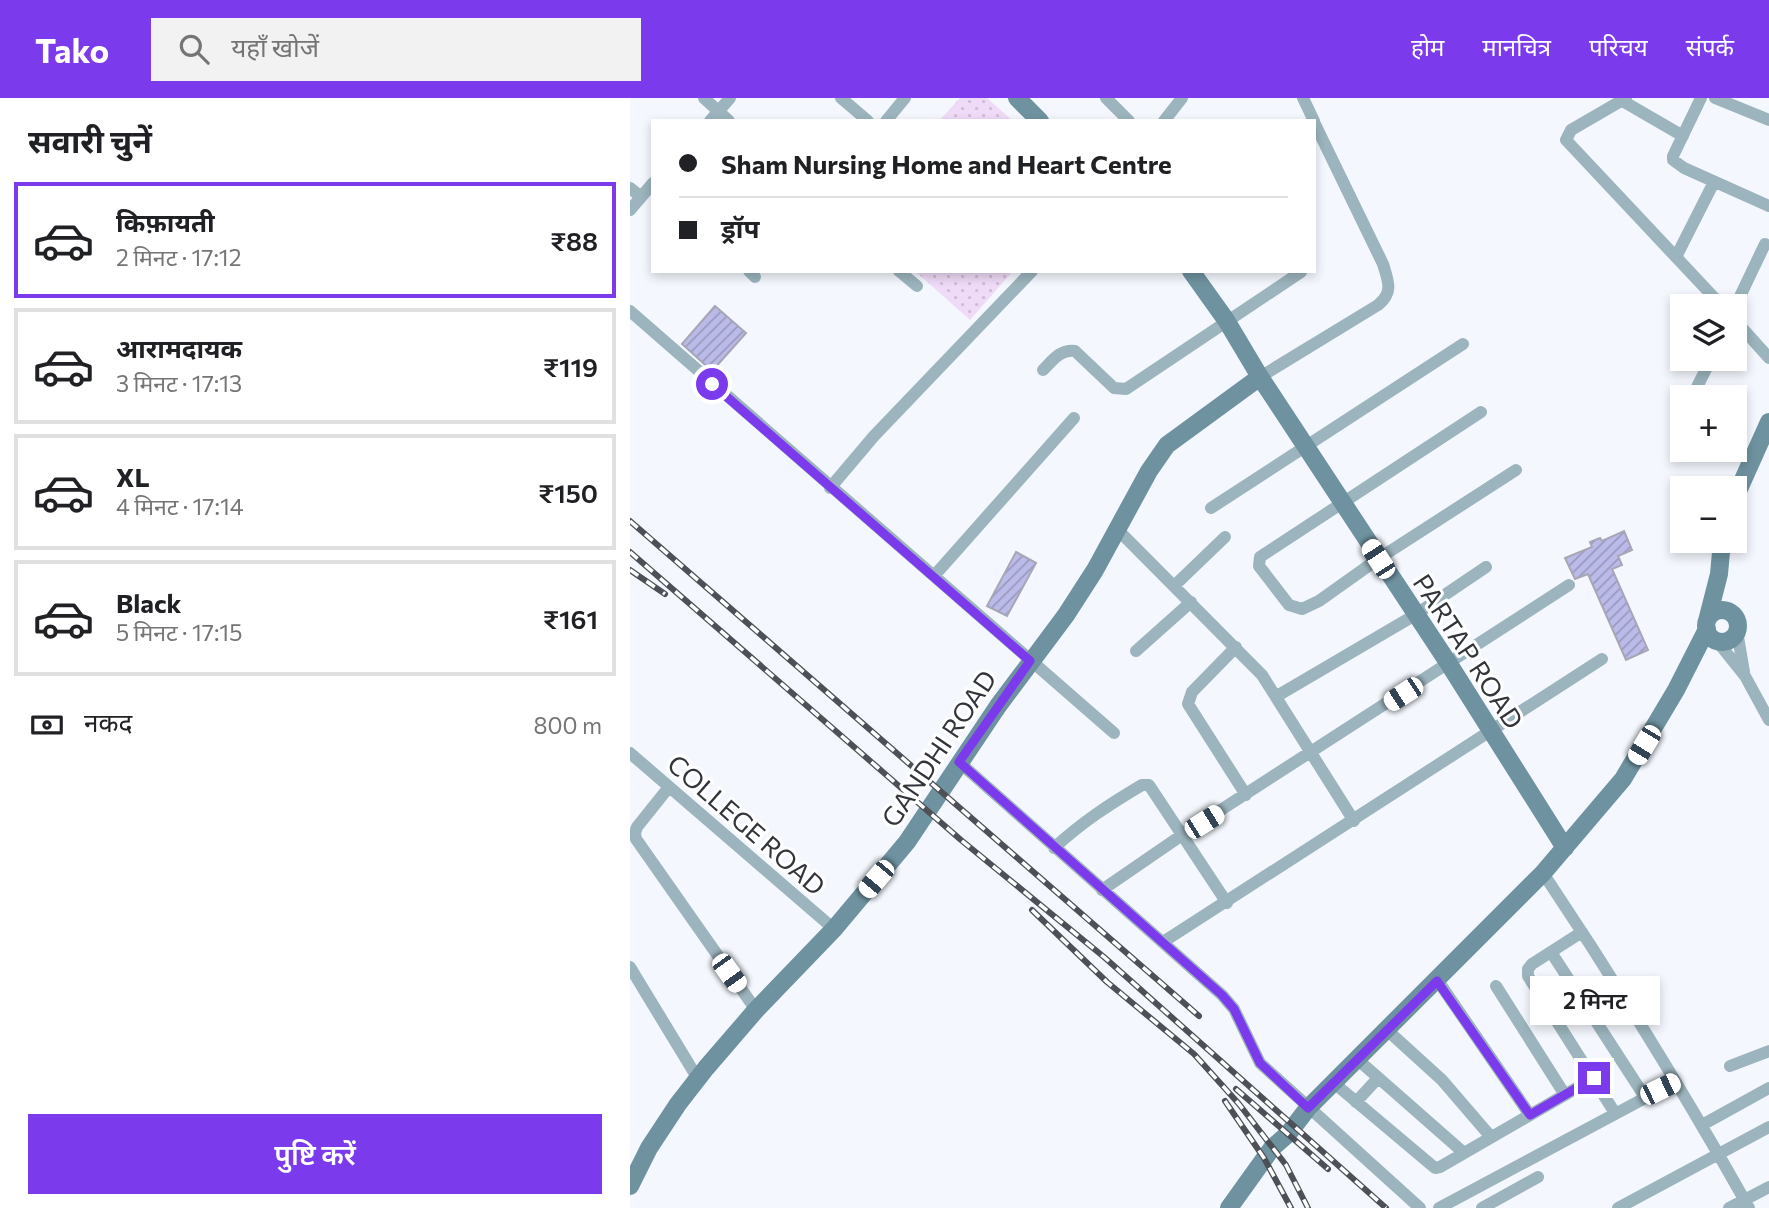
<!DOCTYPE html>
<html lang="hi">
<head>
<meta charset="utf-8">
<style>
  body { margin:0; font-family:Commissioner,"Noto Sans Devanagari",sans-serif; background:#f2f2f2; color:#202124; height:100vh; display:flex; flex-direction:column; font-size:26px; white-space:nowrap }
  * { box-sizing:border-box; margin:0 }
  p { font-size:23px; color:#757577 }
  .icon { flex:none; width:38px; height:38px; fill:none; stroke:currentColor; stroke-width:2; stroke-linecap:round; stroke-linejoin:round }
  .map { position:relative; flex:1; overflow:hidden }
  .details { display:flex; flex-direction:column; background:#fff; width:630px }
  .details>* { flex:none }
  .hud { position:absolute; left:21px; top:21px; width:665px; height:154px; border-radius:0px; box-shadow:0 4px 10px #0003; display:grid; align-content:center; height:154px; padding:0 28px; background:#fff }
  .controls { position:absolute; left:1040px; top:196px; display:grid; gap:14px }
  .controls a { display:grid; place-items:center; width:77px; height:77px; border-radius:0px; background:#fff; box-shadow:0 4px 10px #0003; font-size:35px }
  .end { position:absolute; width:32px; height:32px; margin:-16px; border:9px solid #7c3aed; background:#fff; box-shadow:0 0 0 4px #fff }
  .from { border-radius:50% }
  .bubble { position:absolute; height:49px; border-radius:0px; background:#fff; box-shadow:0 4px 10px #0003; font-size:23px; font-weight:600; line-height:49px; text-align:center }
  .car { position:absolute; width:21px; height:42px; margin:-21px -10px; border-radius:9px; box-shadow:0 0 5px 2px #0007; background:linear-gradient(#fff 24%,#345 0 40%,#fff 0 76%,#345 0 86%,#fff 0) }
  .hud b { display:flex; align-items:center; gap:24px; height:66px; font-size:26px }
  .hud b+b { border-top:2px solid #e0e0e0 }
  .hud i { width:18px; height:18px; background:#202124 }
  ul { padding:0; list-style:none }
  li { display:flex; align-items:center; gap:21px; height:116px; margin:0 14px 10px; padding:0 14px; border:4px solid #e0e0e0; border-radius:0px }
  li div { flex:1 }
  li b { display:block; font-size:26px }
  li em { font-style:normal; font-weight:600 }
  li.on { border-color:#7c3aed }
  li>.icon { width:63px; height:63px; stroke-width:1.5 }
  h2 { padding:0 28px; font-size:32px; line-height:84px }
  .pay { display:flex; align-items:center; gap:18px; height:77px; padding:0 28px; font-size:26px }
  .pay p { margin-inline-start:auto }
  .primary-button { display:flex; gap:14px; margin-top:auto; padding:14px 28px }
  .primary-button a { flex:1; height:80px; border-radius:0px; background:#7c3aed; color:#fff; font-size:28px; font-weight:600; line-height:80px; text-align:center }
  header { display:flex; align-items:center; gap:42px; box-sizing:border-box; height:98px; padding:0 35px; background:#7c3aed; color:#fff }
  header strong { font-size:33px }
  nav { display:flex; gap:38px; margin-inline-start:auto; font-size:24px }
  .search { width:490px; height:63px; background:#f2f2f2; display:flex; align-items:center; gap:18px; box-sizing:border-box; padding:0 24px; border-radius:0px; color:#757577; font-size:26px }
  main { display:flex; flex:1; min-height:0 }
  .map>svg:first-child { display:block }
</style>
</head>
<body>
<header>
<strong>Tako</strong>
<div class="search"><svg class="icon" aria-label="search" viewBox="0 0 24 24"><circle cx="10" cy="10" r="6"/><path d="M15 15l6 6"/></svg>यहाँ खोजें</div>
<nav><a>होम</a><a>मानचित्र</a><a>परिचय</a><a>संपर्क</a></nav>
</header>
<main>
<section class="details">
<h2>सवारी चुनें</h2>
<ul>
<li class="on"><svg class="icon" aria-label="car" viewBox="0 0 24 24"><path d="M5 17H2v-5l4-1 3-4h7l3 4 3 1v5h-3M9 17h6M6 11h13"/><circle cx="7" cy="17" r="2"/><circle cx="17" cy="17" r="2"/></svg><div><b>किफ़ायती</b><p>2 मिनट · 17:12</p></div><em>₹88</em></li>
<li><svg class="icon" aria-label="car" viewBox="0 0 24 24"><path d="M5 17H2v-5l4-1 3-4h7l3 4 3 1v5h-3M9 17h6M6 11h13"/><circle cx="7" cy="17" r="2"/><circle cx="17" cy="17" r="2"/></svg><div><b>आरामदायक</b><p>3 मिनट · 17:13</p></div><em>₹119</em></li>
<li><svg class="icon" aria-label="car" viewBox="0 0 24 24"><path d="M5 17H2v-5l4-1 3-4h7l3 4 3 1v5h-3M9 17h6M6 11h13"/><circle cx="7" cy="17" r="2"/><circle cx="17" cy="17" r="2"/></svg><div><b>XL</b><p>4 मिनट · 17:14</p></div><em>₹150</em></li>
<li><svg class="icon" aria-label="car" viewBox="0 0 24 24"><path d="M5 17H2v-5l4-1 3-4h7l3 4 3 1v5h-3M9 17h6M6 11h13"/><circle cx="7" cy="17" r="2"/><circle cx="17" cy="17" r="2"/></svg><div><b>Black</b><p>5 मिनट · 17:15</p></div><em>₹161</em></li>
</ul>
<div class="pay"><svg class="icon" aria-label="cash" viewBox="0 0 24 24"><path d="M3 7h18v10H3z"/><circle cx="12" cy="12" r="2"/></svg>नकद<p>800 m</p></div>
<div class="primary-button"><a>पुष्टि करें</a></div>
</section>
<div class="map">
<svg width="1139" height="1110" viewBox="0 0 1139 1110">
  <defs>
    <pattern id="park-dots" width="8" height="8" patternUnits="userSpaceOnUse" patternTransform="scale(1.75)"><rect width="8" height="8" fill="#efdaf7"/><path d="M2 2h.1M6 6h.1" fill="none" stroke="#cdbcd5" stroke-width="1.8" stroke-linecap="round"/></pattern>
    <pattern id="building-hatch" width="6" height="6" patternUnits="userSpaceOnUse" patternTransform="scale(1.75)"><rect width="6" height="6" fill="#bbbbea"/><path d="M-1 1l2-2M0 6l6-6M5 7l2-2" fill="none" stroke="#9999bf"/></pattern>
  </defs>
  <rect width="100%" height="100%" fill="#f4f8fe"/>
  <path fill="url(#park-dots)" d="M330,0H357L383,23H309Z
    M285,173H383L340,222Z"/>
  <path fill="url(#building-hatch)" stroke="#a6a6b6" stroke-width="2" d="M85,208L116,235L82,273L52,246Z
    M994,433L1002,452L988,458L992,467L982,471L1018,552L996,562L958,476L945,481L935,460L962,449L960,444L970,440L972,443Z
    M386,454L406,465L377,518L357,508Z"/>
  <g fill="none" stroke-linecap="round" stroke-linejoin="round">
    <path stroke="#9cb4bd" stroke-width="12" d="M74,0L99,23
      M211,0L238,23
      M476,0L499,23
      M673,0L684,23
      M996,0L941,32L936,42L1092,208
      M1071,0L1043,58V62L1054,70L1139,108
      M1085,0L1139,22
      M991,2L1053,38
      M80,23L100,0
      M256,23L275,0
      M534,23L552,0
      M0,90L11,99
      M0,112L23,85
      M1046,159L1084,84
      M119,173L125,179
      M269,173L287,188
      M1104,211L1135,146
      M0,213L484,635
      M1104,221L1139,260
      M413,272C422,263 430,251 445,253L484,290L496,291L671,174
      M630,279L748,207C764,194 758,183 753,166L684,24
      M1067,289L1081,261
      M851,314L633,457L630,459L629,468L659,507L672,511L689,503L748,461L886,372
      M200,390L244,338L402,173
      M581,410L833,246
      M488,432L632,577L724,723
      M304,478L444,320
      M544,488L595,439
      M1107,533L1114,574
      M1087,543L1115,578L1139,622
      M606,549L562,594L558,606L616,697
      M506,553L561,504
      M647,598L785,517L856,469
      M0,655L204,831
      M329,664L592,897L604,911L630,965L790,1110
      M39,689L7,729L5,735L6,741L126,912
      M424,750C452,724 480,706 512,687H519L597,805
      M913,775C986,884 1055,996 1119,1110
      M472,792L552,737L939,487
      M952,834L902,866L898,871V878L985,1015
      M533,844L972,561
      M921,854L1015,999
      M0,869L68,981
      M808,883L900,1017
      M866,888L935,997
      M757,932L812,982L861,1039
      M727,961L834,1055
      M1100,968L1139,953
      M704,985L805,1070L810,1069L964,980
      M726,1004L748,980
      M1072,1027L1139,990
      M809,1110L1045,984
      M852,1110L908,1079
      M988,1110L1139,1029
      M1099,1110L1139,1089"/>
    <path stroke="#6f92a0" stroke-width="18" d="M387,0L410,23
      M561,173L596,222L630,279L819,566L935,750
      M1104,402L1139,324
      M1076 528a16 16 0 1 1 32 0a16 16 0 1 1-32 0Z
      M1077,523L1089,476L1092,443
      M0,1088L19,1050L48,1006L76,970L126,912L204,831L277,744L368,608L436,517L465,472L519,373L537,347L630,279
      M599,1110L642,1050L658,1036L678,1010L913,775L993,681L1046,592L1077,531"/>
    <defs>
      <path id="rail" d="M0,423L569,918
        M0,454L331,742L474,859L756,1110
        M0,472L35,496
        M402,812L477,884L564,956L609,1006L656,1067L678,1110
        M606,991L698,1071
        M595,1003L634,1060L661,1110"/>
    </defs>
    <use href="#rail" stroke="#4d5157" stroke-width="6"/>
    <use href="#rail" stroke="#fff" stroke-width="3.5" stroke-dasharray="10" stroke-linecap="butt"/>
  </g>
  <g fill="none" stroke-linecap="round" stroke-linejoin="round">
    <path stroke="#7c3aed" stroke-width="9" d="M82,286L400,563L329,664L592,897L604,911L630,965L678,1010L807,883L900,1017L964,980"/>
  </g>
  <g text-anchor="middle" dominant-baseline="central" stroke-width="6" stroke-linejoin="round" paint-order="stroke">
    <g font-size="26" fill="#31353b" stroke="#fff">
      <text transform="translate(839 553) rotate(57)">PARTAP ROAD</text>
      <text transform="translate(308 650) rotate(-56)">GANDHI ROAD</text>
      <text transform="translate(117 726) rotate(41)">COLLEGE ROAD</text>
    </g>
  </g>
</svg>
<div class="controls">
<a><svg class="icon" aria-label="layers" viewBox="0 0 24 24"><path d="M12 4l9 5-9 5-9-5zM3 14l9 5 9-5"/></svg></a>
<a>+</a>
<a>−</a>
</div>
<i class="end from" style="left:82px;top:286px"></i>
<i class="end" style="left:964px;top:980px"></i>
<div class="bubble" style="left:900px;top:878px;width:130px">2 मिनट</div>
<i class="car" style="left:748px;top:461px;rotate:327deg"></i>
<i class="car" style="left:773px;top:596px;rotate:237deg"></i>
<i class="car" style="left:1014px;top:647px;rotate:211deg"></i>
<i class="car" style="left:574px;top:724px;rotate:58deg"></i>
<i class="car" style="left:246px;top:781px;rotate:220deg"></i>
<i class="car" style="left:99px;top:875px;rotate:144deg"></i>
<i class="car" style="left:1030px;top:991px;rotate:64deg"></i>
<div class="hud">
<b><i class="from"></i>Sham Nursing Home and Heart Centre</b>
<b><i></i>ड्रॉप</b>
</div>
</div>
</main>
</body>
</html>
